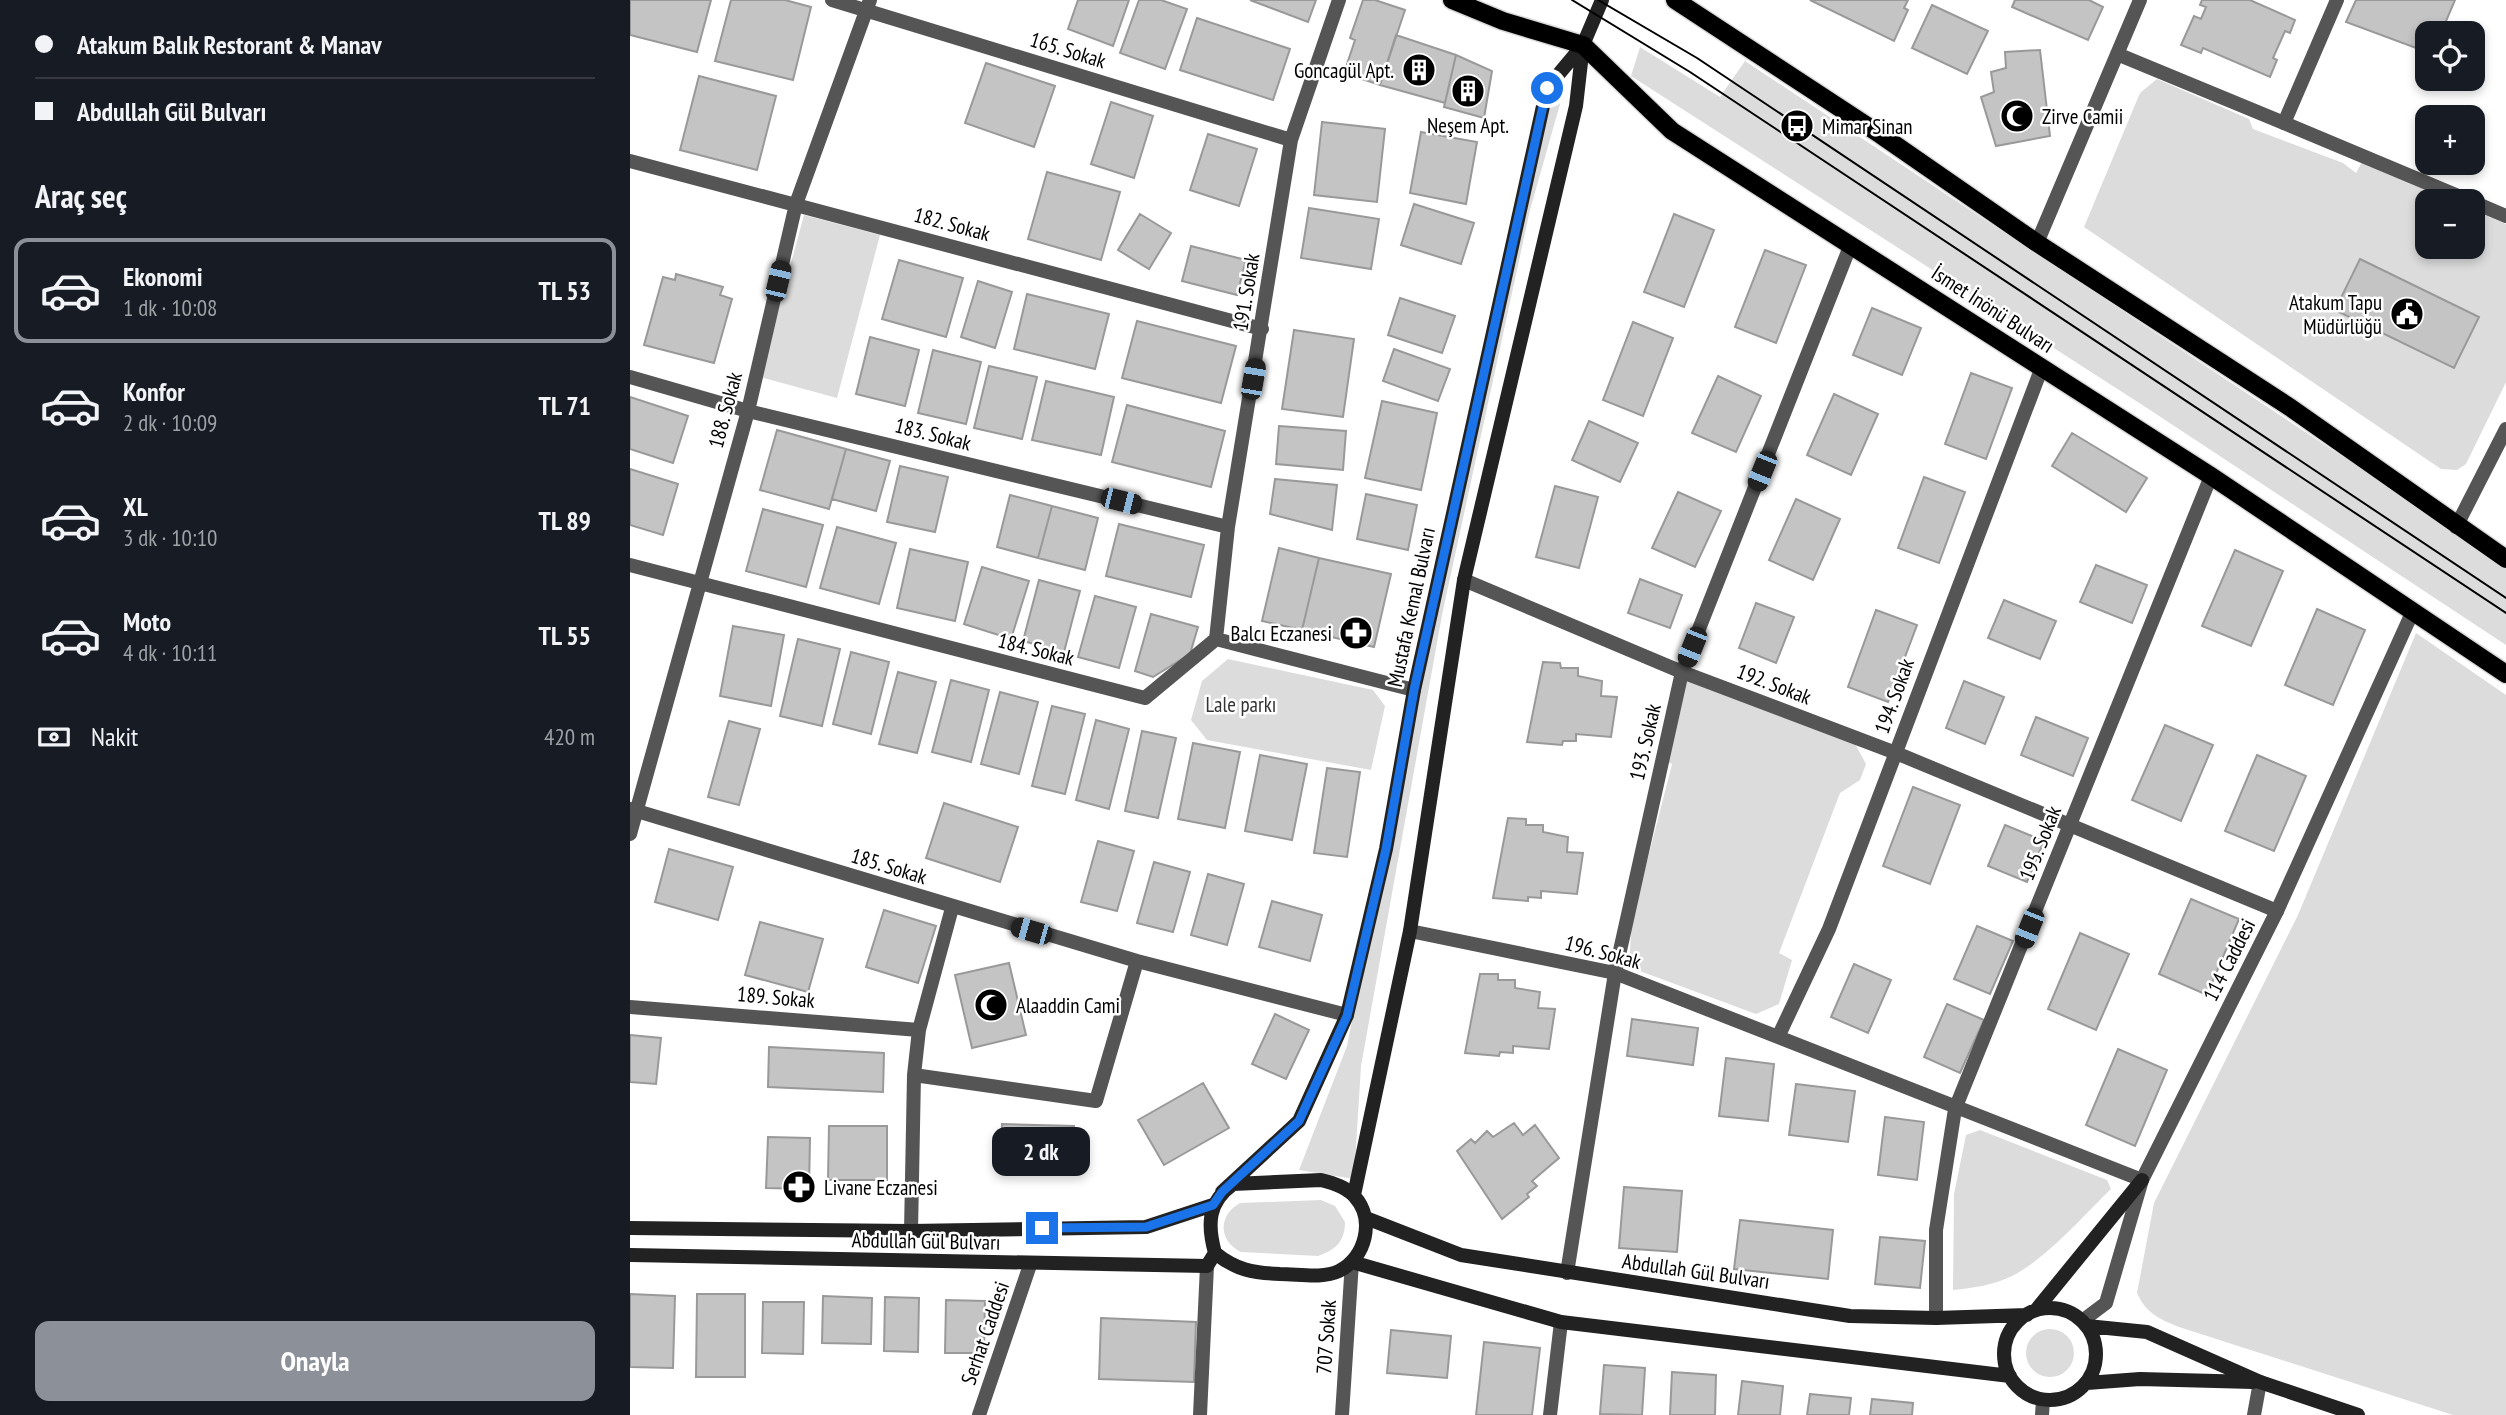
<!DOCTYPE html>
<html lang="tr">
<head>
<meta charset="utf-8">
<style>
  body { margin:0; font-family:"PT Sans Narrow",sans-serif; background:#242831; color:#f1f3f6; height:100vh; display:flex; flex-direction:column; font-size:26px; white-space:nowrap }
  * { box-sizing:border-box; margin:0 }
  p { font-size:23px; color:#9ea1a6 }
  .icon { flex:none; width:38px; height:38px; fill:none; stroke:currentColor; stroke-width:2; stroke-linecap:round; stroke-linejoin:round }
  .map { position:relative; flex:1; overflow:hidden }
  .panel { display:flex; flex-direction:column; background:#171b24; width:630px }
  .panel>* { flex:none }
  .top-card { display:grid; align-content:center; height:154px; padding:0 35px; background:#171b24 }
  .buttons { position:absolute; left:1785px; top:21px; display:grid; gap:14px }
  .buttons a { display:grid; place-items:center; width:70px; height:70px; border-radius:14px; background:#171b24; box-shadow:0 4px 10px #0003; font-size:35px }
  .end { position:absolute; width:32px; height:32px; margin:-16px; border:9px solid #1a73e8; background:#fff; box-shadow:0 0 0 4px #fff }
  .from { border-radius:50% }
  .bubble { position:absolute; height:49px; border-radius:14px; background:#171b24; box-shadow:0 4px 10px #0003; font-size:23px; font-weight:600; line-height:49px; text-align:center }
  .car { position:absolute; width:21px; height:42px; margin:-21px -10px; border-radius:9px; box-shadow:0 0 5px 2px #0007; background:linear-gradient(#222 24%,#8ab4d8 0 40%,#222 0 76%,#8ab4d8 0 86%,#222 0) }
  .top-card b { display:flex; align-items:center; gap:24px; height:66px; font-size:26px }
  .top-card b+b { border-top:2px solid #363941 }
  .top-card i { width:18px; height:18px; background:#f1f3f6 }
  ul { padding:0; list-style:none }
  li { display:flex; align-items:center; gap:21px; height:105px; margin:0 14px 10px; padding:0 21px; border:4px solid transparent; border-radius:14px }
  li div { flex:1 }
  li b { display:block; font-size:26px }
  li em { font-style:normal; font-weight:600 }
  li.selected { border-color:#8c9099 }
  li>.icon { width:63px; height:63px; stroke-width:1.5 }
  h2 { padding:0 35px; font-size:32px; line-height:84px }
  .pay { display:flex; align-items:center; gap:18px; height:77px; padding:0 35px; font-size:26px }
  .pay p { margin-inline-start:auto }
  .primary-button { display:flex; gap:14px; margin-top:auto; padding:14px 35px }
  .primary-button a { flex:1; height:80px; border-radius:14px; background:#8c9099; color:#fff; font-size:28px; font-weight:600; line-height:80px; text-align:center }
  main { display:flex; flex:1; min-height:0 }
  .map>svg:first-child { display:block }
</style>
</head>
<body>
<main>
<section class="panel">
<div class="top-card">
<b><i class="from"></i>Atakum Balık Restorant &amp; Manav</b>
<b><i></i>Abdullah Gül Bulvarı</b>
</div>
<h2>Araç seç</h2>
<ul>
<li class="selected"><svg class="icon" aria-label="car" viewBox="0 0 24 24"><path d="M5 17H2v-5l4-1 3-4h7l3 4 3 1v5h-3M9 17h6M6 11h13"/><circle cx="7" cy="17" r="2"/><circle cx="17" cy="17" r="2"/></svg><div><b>Ekonomi</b><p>1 dk · 10:08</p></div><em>TL 53</em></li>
<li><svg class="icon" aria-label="car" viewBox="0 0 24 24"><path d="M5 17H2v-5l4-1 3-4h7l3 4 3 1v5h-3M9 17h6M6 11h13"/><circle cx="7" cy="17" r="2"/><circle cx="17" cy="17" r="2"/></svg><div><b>Konfor</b><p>2 dk · 10:09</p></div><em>TL 71</em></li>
<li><svg class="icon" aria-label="car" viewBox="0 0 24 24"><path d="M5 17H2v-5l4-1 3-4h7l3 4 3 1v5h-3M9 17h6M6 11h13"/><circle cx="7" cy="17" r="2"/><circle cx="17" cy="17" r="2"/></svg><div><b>XL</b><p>3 dk · 10:10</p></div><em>TL 89</em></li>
<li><svg class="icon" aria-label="car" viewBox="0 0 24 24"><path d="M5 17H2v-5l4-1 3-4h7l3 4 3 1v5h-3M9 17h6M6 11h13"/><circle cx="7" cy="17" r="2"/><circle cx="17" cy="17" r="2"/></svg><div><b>Moto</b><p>4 dk · 10:11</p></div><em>TL 55</em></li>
</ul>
<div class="pay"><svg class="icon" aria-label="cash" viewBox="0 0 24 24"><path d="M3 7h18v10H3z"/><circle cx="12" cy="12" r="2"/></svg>Nakit<p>420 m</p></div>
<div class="primary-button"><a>Onayla</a></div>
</section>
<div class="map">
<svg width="1876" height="1415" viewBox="0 0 1876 1415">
  <rect width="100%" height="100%" fill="#fff"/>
  <path fill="#dcdcdc" d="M1010,47L1090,97L1115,61L1876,565V645L1517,408L1001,76Z
    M1527,79L1619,119L1623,129L1713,163L1726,173L1732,162L1823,201H1797V247H1843V210L1876,224V382L1836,464L1827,470L1811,469L1454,227L1510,93Z
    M924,92L932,97L900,210L812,615L731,1066L724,1179L669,1170L717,1046L802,610L885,230Z
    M174,215L250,235L207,398L130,377Z
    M1786,633L1876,695V1415H1823L1549,1327C1529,1319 1516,1313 1507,1293L1524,1203L1668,915Z
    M598,659L743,690L755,706L741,770L577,740L561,720L572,681Z
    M1055,677L1224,742L1236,764L1230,780L1210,793L1149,953L1162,960L1149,1004L1126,1014L999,967L1004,884L1011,885L1042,764L1032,760Z
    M1350,1130L1477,1180L1481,1189C1454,1215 1415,1260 1382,1276C1364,1285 1343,1288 1323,1290L1324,1194L1336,1135Z
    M691,1200L705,1206L715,1222C715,1241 706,1250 688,1256L611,1252C588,1241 588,1215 610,1203Z
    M1396 1353a24 24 0 1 1 48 0a24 24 0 1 1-48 0Z"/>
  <path fill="#c4c4c4" stroke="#999" stroke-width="2" d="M0,0H81L67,52L0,35Z
    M101,0H155L181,7L163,80L85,61Z
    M448,0H499L483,46L438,29Z
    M509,0H531L557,9L535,69L490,53Z
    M620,0H686L678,22Z
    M733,0H745L775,10L750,85L714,73L725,40L720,38Z
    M1180,0H1278L1274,8L1278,10L1264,41Z
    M1385,0H1459L1473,7L1458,40L1382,7Z
    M1572,0H1620L1665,20L1660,33L1655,31L1643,58L1647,60L1640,77L1573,48L1571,53L1551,45L1564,16L1571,19L1576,7L1570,5Z
    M1726,0H1825L1811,33H1797V52L1716,22Z
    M1302,5L1358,31L1337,74L1282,48Z
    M567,18L660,49L643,100L550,70Z
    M766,35L826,55L815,103L750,85Z
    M1410,50L1420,136L1366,146L1351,97L1364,92L1361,72L1376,68L1375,52Z
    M826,55L862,71L854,118L814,107Z
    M356,63L425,86L404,147L335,123Z
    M69,76L146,96L127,170L50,150Z
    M481,102L523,116L504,178L461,164Z
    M692,122L755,129L747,202L684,195Z
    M791,132L847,142L836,204L780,193Z
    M578,134L627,149L609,206L560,190Z
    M417,172L490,192L471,260L398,239Z
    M784,204L844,223L831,264L771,245Z
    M679,208L749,219L741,269L671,258Z
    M510,214L541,233L519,269L488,250Z
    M1044,214L1084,230L1054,307L1014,292Z
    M561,246L616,260L607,295L552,281Z
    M1135,250L1176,265L1146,343L1105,327Z
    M1730,259L1849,317L1824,368L1705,310Z
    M269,260L333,278L316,337L252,319Z
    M46,274L93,287L90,295L102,299L84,363L14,345L33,277L45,280Z
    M348,281L382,292L365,348L331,337Z
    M397,294L479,314L465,369L384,349Z
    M770,298L825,316L812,353L758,335Z
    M1242,308L1291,328L1272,375L1223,355Z
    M507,321L606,346L591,403L492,378Z
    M1003,322L1043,338L1013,416L973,400Z
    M664,330L724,339L713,417L652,409Z
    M240,337L289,350L275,406L226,394Z
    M764,349L820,369L808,401L753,381Z
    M303,350L351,362L336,424L288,413Z
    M359,366L407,377L392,439L344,428Z
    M1341,373L1382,388L1356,459L1315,444Z
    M1088,376L1131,396L1106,452L1062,433Z
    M416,381L484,397L471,455L402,440Z
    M1204,394L1248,414L1221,475L1177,455Z
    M0,397L58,416L43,463L0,449Z
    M752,401L807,413L791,490L735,478Z
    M497,405L595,431L581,487L482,462Z
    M959,421L1008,443L990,482L942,460Z
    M649,426L716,431L713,470L646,464Z
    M147,430L216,449L199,509L130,490Z
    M1442,433L1517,478L1496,512L1422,466Z
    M216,449L260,461L246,511L202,499Z
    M270,466L318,477L305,532L257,522Z
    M0,469L48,484L33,535L0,525Z
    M1294,477L1335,492L1309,563L1268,548Z
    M645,479L707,485L702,530L640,514Z
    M925,486L968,497L949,568L906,557Z
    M1048,492L1091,511L1065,567L1022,548Z
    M736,494L787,505L778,550L727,539Z
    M380,495L422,506L408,558L367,547Z
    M1166,499L1210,519L1183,580L1139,560Z
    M422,506L468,518L455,570L408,558Z
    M133,509L193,525L176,587L116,571Z
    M489,524L574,545L561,597L476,576Z
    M207,527L266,543L249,604L190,588Z
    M649,548L689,558L672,630L632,621Z
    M280,549L338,562L325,621L267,608Z
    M1605,550L1653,571L1621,646L1572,626Z
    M689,558L761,574L744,647L672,630Z
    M1466,565L1517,585L1502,623L1450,602Z
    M352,567L399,581L381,639L334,624Z
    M1010,579L1052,595L1040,628L998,613Z
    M409,580L450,591L434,652L393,641Z
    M465,596L506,607L489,668L448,657Z
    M1374,600L1426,621L1410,659L1358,638Z
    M1126,603L1164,617L1146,663L1109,648Z
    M1687,609L1735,630L1703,705L1655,685Z
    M1246,610L1287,625L1258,702L1218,687Z
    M521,614L568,627L560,654L523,677L505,671Z
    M103,626L154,635L141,706L90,696Z
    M168,639L210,649L192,726L150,716Z
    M221,652L259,662L241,734L203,724Z
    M913,662L930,663L931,668H948V676L972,681L971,696L987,697L981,737L946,734V741H933L932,745L897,742Z
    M268,672L306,682L287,753L249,744Z
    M321,680L359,690L341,762L302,752Z
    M1334,681L1374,697L1355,744L1316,728Z
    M370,692L408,702L389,774L351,764Z
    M422,706L455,714L435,794L402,786Z
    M1406,717L1458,738L1443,776L1391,755Z
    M466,720L499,729L479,809L446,800Z
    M99,721L130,729L109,805L78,797Z
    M1535,725L1583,745L1551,821L1502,800Z
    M512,731L546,738L528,818L495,811Z
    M563,743L610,752L595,828L548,819Z
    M630,755L677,764L662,840L615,831Z
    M1627,755L1676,776L1644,851L1595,831Z
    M697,768L730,772L717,857L684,853Z
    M1283,787L1330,805L1300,884L1253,866Z
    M314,803L388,827L370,882L296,858Z
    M878,818L896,819V825H913V832L938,837L937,852L953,853L947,894L911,891V898L898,897V901L863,898Z
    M1375,825L1414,841L1397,882L1358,866Z
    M468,841L504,851L487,911L451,902Z
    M39,849L103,867L88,920L25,902Z
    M524,862L560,872L543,932L507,923Z
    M578,874L614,884L597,945L561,935Z
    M1561,899L1609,919L1577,995L1529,974Z
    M642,901L692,915L680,961L629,947Z
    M254,910L306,926L288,983L236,967Z
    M130,922L193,939L178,992L115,975Z
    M1347,926L1383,941L1360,994L1324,979Z
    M1450,933L1499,954L1466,1030L1418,1009Z
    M379,963L396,1035L342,1048L325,975Z
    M1224,964L1261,980L1238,1033L1201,1017Z
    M850,974H868V980H885V988L910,992L908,1008L925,1009L919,1049L883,1046V1053L870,1052L869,1056L835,1053Z
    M1317,1004L1354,1020L1330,1073L1294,1057Z
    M645,1014L679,1030L656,1079L622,1064Z
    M1002,1019L1068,1028L1063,1065L997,1056Z
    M0,1035L31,1038L26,1084L0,1082Z
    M139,1047L254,1053L253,1092L138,1087Z
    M1488,1049L1537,1070L1505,1146L1456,1125Z
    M1096,1058L1144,1064L1138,1121L1089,1116Z
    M573,1083L599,1128L534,1165L508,1120Z
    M1166,1084L1225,1091L1218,1142L1159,1135Z
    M1255,1117L1294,1122L1287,1180L1248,1175Z
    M884,1123L893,1135L905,1125L929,1158L902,1181L907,1186L897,1194L899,1197L872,1219L827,1151L841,1139L845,1143L857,1131L863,1137Z
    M372,1124L444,1126L442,1175L370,1173Z
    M199,1126H257V1180H198Z
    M138,1137L180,1138L179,1189L136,1188Z
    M994,1187L1052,1191L1047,1252L989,1248Z
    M1110,1220L1203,1230L1198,1279L1104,1269Z
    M1250,1237L1295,1241L1290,1288L1245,1284Z
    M0,1294L45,1296L43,1368L0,1367Z
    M67,1294H115V1377H66Z
    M193,1296L242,1298L241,1344L192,1343Z
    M255,1297L289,1298L288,1352L254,1351Z
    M316,1300L355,1301L354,1353H315Z
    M133,1302H174L173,1354L132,1353Z
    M471,1318L566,1322L564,1382L469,1379Z
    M761,1330L821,1336L817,1378L757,1373Z
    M854,1342L910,1348L902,1415H846Z
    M974,1365L1015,1368L1012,1415L970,1414Z
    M1042,1372L1086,1375L1085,1415H1040Z
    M1112,1381L1153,1386L1150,1415H1108Z
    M1180,1394L1221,1398L1219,1415H1177Z
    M1242,1399L1283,1403L1282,1415H1240Z"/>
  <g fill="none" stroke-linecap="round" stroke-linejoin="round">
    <defs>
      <path id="primary" d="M822,0L873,21L953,45L1042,131L1581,476L1876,674
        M1045,0L1251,135L1407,243L1661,408L1876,559"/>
    </defs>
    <use href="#primary" stroke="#dbdbdb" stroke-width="21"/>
    <path stroke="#555" stroke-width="14" d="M202,0L661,140
      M1487,54L1654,123
      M0,161L632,329
      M1407,243L1510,0
      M0,377L118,411L598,527
      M0,565L515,698L586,639L784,690
      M834,580L1052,672L1266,753L1647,911
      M586,639L598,527L661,140L709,0
      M0,809L507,961
      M0,834L118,411L166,204L240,0
      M780,931L985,973L1512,1180
      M0,1007L289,1030
      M1149,1035L1199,929L1412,367
      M284,1075L466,1101L507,961L717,1015
      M281,1231L284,1075L289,1030L322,908
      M937,1273L985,973L1052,672L1221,244
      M1306,1318V1230L1325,1109L1581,476
      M570,1415L577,1266
      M712,1415L722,1262
      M920,1415L931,1322
      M1412,1415L1413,1400
      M1624,1415L1630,1382"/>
    <path stroke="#555" stroke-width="14" d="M1707,0L1654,123L1840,201
      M1843,202L1876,216
      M1826,527L1876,429
      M1452,1321L1476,1303L1512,1180L1647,911L1782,613
      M349,1415L400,1265"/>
    <path stroke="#222" stroke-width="14" d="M691,1180C703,1183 717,1187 725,1197C745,1219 736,1258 709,1271C692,1279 669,1274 650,1274C623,1273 606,1270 585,1253C577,1224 578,1202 603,1184Z
      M592,1192L669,1121L717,1015L756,849L784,690L917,88L953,45
      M724,1195L780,931L834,580L946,106L953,45L972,0
      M736,1218L831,1255L1220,1316L1306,1318L1397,1315
      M0,1228L281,1231L516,1227L583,1205
      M0,1255L577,1266L585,1253
      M722,1262L931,1322L1380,1376
      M1374 1354a46 46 0 1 1 92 0a46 46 0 1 1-92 0Z
      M1406,1310L1512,1180
      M1457,1326L1517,1332L1630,1382L1728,1415
      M1457,1383L1510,1379L1623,1382"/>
    <use href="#primary" stroke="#000" stroke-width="18"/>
    <path stroke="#000" stroke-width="2" d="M942,0L1060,72L1876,613
      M968,0L1067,58L1876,598"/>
  </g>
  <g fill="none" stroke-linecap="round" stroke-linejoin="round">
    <path stroke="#1a73e8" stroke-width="9" d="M412,1228L516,1227L583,1205L592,1192L669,1121L717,1016L756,849L784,690L917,88"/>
  </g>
  <defs>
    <symbol id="building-disc" viewBox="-11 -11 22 22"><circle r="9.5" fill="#000" stroke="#fff"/><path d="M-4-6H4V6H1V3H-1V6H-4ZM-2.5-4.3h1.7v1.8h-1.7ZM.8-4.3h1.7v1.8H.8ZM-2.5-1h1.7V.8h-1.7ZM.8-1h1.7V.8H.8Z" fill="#fff"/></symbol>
    <symbol id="mosque-disc" viewBox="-11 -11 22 22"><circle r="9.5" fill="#000" stroke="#fff"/><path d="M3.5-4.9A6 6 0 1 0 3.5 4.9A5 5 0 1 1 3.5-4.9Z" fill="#fff"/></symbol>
    <symbol id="bus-disc" viewBox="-11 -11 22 22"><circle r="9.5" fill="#000" stroke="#fff"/><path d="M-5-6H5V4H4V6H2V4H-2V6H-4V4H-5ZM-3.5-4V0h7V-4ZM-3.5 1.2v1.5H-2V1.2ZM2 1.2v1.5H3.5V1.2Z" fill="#fff"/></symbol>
    <symbol id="civic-disc" viewBox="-11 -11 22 22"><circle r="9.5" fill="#000" stroke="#fff"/><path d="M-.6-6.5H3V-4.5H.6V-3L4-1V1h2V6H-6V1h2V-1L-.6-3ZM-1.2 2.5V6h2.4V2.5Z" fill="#fff"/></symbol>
    <symbol id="pharmacy-disc" viewBox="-11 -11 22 22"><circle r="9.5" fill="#000" stroke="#fff"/><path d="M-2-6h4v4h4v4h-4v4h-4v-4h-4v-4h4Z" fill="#fff"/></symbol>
  </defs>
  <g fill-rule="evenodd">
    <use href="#building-disc" x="770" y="51" width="38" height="38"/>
    <use href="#building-disc" x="819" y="72" width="38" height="38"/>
    <use href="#mosque-disc" x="1368" y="97" width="38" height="38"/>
    <use href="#bus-disc" x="1148" y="107" width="38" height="38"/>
    <use href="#civic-disc" x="1758" y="295" width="38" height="38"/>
    <use href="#pharmacy-disc" x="707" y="614" width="38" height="38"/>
    <use href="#mosque-disc" x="342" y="986" width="38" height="38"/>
    <use href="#pharmacy-disc" x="150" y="1168" width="38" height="38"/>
  </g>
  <g text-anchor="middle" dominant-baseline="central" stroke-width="5" stroke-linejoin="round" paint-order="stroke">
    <g font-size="21" fill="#000" stroke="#fff">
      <text transform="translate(438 50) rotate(17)">165. Sokak</text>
      <text transform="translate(322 224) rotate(15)">182. Sokak</text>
      <text transform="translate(616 292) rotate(-81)">191. Sokak</text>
      <text transform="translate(1363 309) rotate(33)">İsmet İnönü Bulvarı</text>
      <text transform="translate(95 410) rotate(-75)">188. Sokak</text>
      <text transform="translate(303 434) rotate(14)">183. Sokak</text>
      <text transform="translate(781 607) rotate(-78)">Mustafa Kemal Bulvarı</text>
      <text transform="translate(406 649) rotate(14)">184. Sokak</text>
      <text transform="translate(1144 684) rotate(21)">192. Sokak</text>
      <text transform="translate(1264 696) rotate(-70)">194. Sokak</text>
      <text transform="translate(1015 742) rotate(-77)">193. Sokak</text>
      <text transform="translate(1410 843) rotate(-68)">195. Sokak</text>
      <text transform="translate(259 866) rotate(17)">185. Sokak</text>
      <text transform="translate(973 952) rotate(15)">196. Sokak</text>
      <text transform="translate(1599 960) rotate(-63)">114 Caddesi</text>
      <text transform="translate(146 997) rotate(5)">189. Sokak</text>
      <text transform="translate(296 1241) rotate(1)">Abdullah Gül Bulvarı</text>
      <text transform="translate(1066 1271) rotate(8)">Abdullah Gül Bulvarı</text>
      <text transform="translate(355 1333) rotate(-71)">Serhat Caddesi</text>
      <text transform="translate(696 1337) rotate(-86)">707 Sokak</text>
    </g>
    <g font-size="21" fill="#000" stroke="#fff" text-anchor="start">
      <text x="764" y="70" text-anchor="end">Goncagül Apt.</text>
      <text x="1412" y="116">Zirve Camii</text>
      <text x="838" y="125" text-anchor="middle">Neşem Apt.</text>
      <text x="1192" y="126">Mimar Sinan</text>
      <text x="1752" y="302" text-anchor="end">Atakum Tapu<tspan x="1752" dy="24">Müdürlüğü</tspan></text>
      <text x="702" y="633" text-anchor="end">Balcı Eczanesi</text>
      <text x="386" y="1005">Alaaddin Cami</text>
      <text x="194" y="1187">Livane Eczanesi</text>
    </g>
    <g font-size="21" fill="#333" stroke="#fff">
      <text x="611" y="704">Lale parkı</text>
    </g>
  </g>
</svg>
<div class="buttons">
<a><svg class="icon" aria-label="locate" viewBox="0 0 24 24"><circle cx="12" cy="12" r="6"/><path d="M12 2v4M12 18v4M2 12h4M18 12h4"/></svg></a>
<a>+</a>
<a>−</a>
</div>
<i class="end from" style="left:917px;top:88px"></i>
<i class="end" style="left:412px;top:1228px"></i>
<div class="bubble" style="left:362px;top:1127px;width:98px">2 dk</div>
<i class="car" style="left:148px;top:281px;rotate:13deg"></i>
<i class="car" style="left:623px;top:379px;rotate:10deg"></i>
<i class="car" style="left:1132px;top:471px;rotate:202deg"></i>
<i class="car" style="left:491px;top:501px;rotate:104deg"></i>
<i class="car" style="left:1062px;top:647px;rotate:202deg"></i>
<i class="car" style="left:1399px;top:928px;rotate:202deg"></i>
<i class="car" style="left:401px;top:931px;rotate:286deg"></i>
</div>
</main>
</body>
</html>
